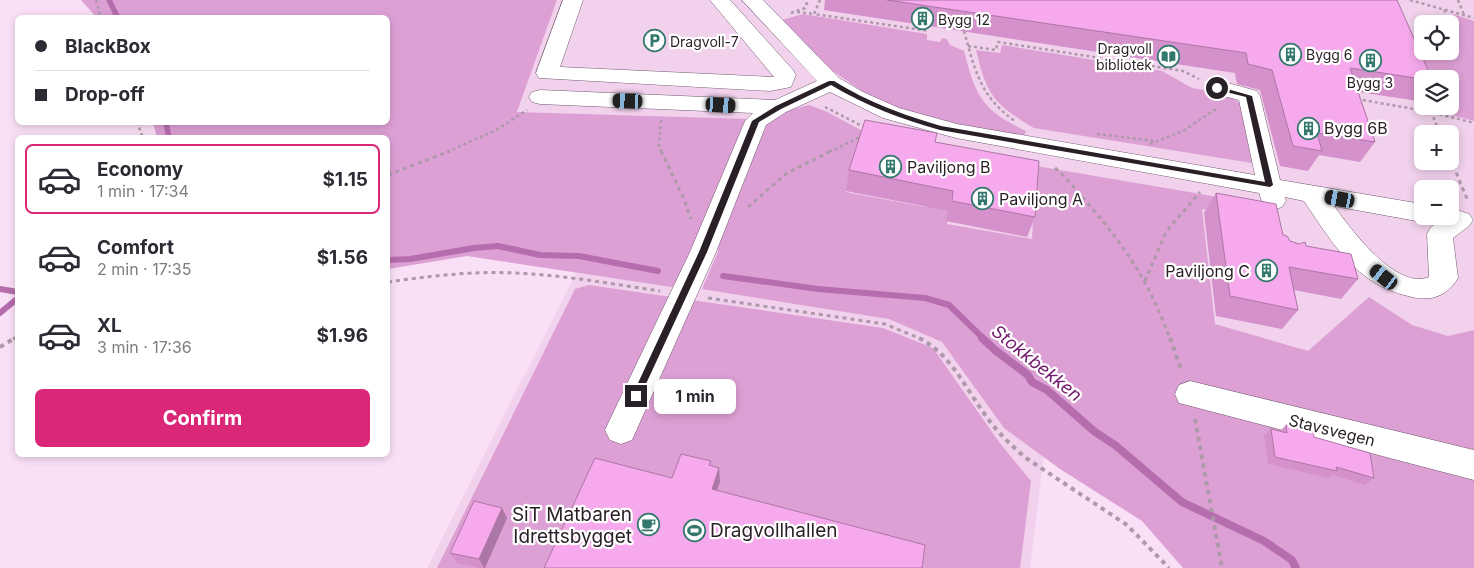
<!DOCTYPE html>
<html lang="en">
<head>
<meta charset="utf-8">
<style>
  body { margin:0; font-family:Inter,sans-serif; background:#f7f7f7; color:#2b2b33; height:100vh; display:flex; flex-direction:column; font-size:19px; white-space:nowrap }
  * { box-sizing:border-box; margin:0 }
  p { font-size:16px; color:#7c7c81 }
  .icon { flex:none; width:28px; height:28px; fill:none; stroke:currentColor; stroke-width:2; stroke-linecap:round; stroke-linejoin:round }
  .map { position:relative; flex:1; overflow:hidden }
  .panel { position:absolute; left:15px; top:135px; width:375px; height:322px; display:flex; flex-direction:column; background:#fff; border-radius:8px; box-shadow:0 2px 8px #0003 }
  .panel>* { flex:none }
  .top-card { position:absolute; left:15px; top:15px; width:375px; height:110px; border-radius:8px; box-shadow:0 2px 8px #0003; display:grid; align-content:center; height:110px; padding:0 20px; background:#fff }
  .tools { position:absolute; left:1414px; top:15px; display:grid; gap:10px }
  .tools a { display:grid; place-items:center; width:45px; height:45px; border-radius:8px; background:#fff; box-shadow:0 2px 8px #0003; font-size:25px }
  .end { position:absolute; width:22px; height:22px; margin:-11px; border:6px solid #291f27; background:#fff; box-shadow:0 0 0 2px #fff }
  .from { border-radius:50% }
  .bubble { position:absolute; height:35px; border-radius:8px; background:#fff; box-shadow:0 2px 8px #0003; font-size:16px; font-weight:700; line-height:35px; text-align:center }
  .car { position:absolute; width:15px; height:30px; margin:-15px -8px; border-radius:6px; box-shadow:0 0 4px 1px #0007; background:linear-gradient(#222 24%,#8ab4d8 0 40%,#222 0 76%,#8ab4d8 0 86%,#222 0) }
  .top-card b { display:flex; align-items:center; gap:18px; height:48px; font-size:19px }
  .top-card b+b { border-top:1px solid #e1e1e2 }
  .top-card i { width:12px; height:12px; background:#2b2b33 }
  ul { padding:9px 0 0; list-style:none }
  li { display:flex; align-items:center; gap:15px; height:70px; margin:0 10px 8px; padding:0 10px; border:2px solid transparent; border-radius:8px }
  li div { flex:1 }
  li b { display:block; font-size:19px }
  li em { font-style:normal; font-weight:700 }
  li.current { border-color:#db2777 }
  li>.icon { width:45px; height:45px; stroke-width:1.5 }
  .cta { display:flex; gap:10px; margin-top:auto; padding:10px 20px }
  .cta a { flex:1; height:58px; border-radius:8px; background:#db2777; color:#fff; font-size:20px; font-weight:700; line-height:58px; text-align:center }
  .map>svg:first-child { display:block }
</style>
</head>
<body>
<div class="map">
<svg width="1474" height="568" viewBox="0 0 1474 568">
  <rect width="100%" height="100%" fill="#fae0f6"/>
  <path fill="#f1d1ec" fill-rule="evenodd" d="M557,0H1474V391L1063,301L1030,568H427L576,273L678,287L751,119L517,112ZM1422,24H1450V51H1422ZM1422,79H1450V106H1422ZM1422,134H1450V161H1422ZM1422,189H1450V216H1422Z"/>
  <path fill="#dda0d5" d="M81,0H557L517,112L752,119L678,288L467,256L388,269V138L157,137L153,123L388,122V18L96,17Z
    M803,14L927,34V40L940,42L942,38L947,39L950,45L964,51C976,97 982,110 1026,131L1024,136L953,123L898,109L862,91L821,63L782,20Z
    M1453,14L1474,21V121L1437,111L1431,107L1450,106V79H1422L1418,49H1422V51H1450L1449,24Z
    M1002,45L1162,71L1192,88L1227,94L1240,103L1252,163L1034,128C994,104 987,96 976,50L1000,53Z
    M809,105L825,111L863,131L846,192L925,207L927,199L949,204L947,224L1032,239L1035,180L1001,160L1265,205L1266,220L1202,209L1215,324L1308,351L1369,297L1412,325L1448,336L1474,330V568H1183L1142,521L1060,469L1004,428L942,342L889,319L702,289L718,252L719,226L762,123L778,113Z
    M589,285L883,328L933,348L999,442L1031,481L1020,568H437L575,289Z"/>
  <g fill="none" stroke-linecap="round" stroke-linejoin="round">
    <path stroke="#b56dad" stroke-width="5.5" d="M109,0L118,18
      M166,122L169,138"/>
    <path stroke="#b56dad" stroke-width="6" d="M388,260L410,259L474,248L498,246L540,255L579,256L658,271
      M723,276L818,289L925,298L949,305L984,339
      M0,289L18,292
      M0,313L18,298"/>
    <path stroke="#b56dad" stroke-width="8" d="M982,338L995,350L1028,375L1032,382L1047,390L1095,432L1115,445L1182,502L1264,541L1292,560L1296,568"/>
    <defs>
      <path id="minor" d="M563,0H583L560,67L774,77L710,0H730L793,70L796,75L791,87L770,91L539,78L536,73Z
        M742,0H763L839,78L863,92L899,108L957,124L1255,175L1239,100L1209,92L1206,87L1209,82L1217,80L1257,91L1260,96L1280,180L1422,204V216H1433L1431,219L1422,222L1334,206C1350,228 1396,291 1429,277L1427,234L1431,227L1450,216L1451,214L1460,211L1469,214L1473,220L1469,226L1453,238L1458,278C1448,295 1432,302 1412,297C1356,285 1334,245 1304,201L1285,197L1286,201L1282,207L1273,210L1264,207L1259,193L956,138L883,118L830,92L786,112L766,125L716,252L632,440L621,444L610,440L605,430L690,252L745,121L753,113L540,104L532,102L529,97L532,92L540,90L775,100L817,81Z
        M1190,381L1474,450V480L1179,403L1175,394L1179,385Z"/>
    </defs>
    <use href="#minor" stroke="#6f596c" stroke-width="1"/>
    <path stroke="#ad99aa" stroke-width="2.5" stroke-dasharray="3 3" stroke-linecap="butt" d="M96,0L101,18
      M820,0L814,14L929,31
      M1410,0L1474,18
      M1458,0L1464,15
      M797,12L814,14
      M791,13L805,8L808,0
      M1441,24L1445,10
      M964,31C975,70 980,97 1015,121
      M968,46L996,50L998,42L1183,71L1199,79
      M1357,99L1431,112L1474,123
      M1429,106L1440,134
      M825,107L866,128
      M661,120L659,147L662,152
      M137,122L143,138
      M1097,134L1155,141
      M1150,144L1183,131L1219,107
      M447,152L496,130L527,110
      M829,152L862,136"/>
    <path stroke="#ad99aa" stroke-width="3" stroke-dasharray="4 4" stroke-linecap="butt" d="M661,151L684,199L691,219
      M1450,158L1468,201
      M1055,168C1068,179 1078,192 1089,205C1126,247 1151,286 1170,339
      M388,175L450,151
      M748,207L787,173L831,151
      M1145,281L1166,232L1200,192
      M388,282C430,276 472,271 515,273C563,275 612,284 660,291
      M708,298L885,324L921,339
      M13,339L18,336"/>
    <path stroke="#ad99aa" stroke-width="4" stroke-dasharray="4.5 4.5" stroke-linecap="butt" d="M919,338C952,355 965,388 986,416C997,432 1011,445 1026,458L1127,525L1169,568
      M1170,338L1182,372
      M0,347L15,338
      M1195,419L1222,568"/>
    <use href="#minor" fill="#fff" fill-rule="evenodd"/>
  </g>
  <path fill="#d491cb" d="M825,0H1397L1422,79V95L1418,101L1358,92L1375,142L1360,162L1319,155L1308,171L1280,166L1260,90L1237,84L1235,73L824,10Z
    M935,142L1035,217L1027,237L946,221L948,211L846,191L849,170Z
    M1216,193L1283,235L1290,241L1306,246L1358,279L1341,299L1294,290L1298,310L1282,329L1216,316L1204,213Z
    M1286,425L1314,437L1374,478L1365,485L1333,475L1329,478L1268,464L1264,436L1271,429L1280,431Z
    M502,508L507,518L485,568H479L457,563L450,553Z"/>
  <path fill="#ac76a5" d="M719,468L720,482L713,502L712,489Z
    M502,508L507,518L485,568H484L479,559Z"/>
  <path fill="#f6a9ec" stroke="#ac76a5" d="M887,0H1397L1432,79H1422L1350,68L1375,142L1317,133L1322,151L1293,146L1272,70L1248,64L1246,53Z
    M865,120L937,133L935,142L1039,161L1035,217L952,201L953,191L849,170Z
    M1216,193L1276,204L1283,235L1287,236L1290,241L1299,244L1305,242L1306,246L1351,254L1358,279L1289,267L1298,310L1230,296Z
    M1286,425L1313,431L1314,437L1370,453L1374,478L1336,467L1337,471L1275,457L1271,429L1287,433Z
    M681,454L711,461L709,465L719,468L712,489L925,545L922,568H544L595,458L672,478Z
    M474,501L502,508L479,559L450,553Z"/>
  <path fill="#291f27" d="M829,81H834C870,103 901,114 941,126L1265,182L1246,97L1214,89V86H1217L1252,96L1273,185L1270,187L940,130C901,119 866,106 831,85L781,109L759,122L707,252L639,399H633L632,396L699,252L752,121L776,106Z"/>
  <defs>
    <symbol id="building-ring" viewBox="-11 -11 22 22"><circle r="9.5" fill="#fff" stroke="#33786d" stroke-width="1.5"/><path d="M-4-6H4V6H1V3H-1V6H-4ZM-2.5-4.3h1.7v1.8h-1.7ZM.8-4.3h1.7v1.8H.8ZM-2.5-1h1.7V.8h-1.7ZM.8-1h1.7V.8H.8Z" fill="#33786d"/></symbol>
    <symbol id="parking-ring" viewBox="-11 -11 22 22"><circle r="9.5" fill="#fff" stroke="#33786d" stroke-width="1.5"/><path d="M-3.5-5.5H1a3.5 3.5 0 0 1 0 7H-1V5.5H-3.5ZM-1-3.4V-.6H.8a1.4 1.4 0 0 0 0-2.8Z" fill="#33786d"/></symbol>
    <symbol id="library-ring" viewBox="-11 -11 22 22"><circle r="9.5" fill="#fff" stroke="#33786d" stroke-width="1.5"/><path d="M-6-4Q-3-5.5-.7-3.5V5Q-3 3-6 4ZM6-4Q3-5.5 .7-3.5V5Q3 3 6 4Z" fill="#33786d"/></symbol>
    <symbol id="cafe-ring" viewBox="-11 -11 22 22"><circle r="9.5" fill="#fff" stroke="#33786d" stroke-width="1.5"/><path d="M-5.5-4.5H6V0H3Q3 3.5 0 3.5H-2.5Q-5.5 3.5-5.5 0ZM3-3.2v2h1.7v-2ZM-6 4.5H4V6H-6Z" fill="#33786d"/></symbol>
    <symbol id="stadium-ring" viewBox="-11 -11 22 22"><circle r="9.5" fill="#fff" stroke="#33786d" stroke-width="1.5"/><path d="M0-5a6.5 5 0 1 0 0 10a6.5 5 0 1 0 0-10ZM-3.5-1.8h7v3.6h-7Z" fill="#33786d"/></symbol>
  </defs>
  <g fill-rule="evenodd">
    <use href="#building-ring" x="910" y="6" width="25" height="25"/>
    <use href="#parking-ring" x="642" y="28" width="25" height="25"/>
    <use href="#building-ring" x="1278" y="42" width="25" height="25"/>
    <use href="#library-ring" x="1156" y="44" width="25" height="25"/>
    <use href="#building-ring" x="1358" y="48" width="25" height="25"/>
    <use href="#building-ring" x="1296" y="116" width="25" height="25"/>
    <use href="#building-ring" x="878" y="154" width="25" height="25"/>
    <use href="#building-ring" x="970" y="186" width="25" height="25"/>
    <use href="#building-ring" x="1254" y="258" width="25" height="25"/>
    <use href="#cafe-ring" x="636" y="512" width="25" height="25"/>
    <use href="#stadium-ring" x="682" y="518" width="25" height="25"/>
  </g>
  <g text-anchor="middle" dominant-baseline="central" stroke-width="4.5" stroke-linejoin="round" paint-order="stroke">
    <g font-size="14" fill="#291f27" stroke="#fff" text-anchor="start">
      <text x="938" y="19">Bygg 12</text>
      <text x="670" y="41">Dragvoll-7</text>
      <text x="1152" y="48" text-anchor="end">Dragvoll<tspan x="1152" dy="16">bibliotek</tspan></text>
      <text x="1306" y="54">Bygg 6</text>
      <text x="1370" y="82" text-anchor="middle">Bygg 3</text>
    </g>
    <g font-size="16" fill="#291f27" stroke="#fff" text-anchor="start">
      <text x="1324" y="128">Bygg 6B</text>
      <text x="907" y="167">Paviljong B</text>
      <text x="999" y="199">Paviljong A</text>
      <text x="1250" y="271" text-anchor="end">Paviljong C</text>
    </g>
    <g font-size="16" fill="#291f27" stroke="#fff">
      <text transform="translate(1332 430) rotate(14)">Stavsvegen</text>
    </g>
    <g font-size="18" font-style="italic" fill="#731b6d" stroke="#fff">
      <text transform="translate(1037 363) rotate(39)">Stokkbekken</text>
    </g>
    <g font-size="19" fill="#291f27" stroke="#fff" text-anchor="end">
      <text x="632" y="514">SiT Matbaren<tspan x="632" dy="22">Idrettsbygget</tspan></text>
      <text x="710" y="530" text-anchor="start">Dragvollhallen</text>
    </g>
  </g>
</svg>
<div class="tools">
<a><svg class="icon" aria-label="locate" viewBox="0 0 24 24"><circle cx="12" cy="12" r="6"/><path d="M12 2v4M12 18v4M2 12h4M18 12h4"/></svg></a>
<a><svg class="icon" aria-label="layers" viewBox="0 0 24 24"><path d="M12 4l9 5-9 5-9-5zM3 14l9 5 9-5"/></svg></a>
<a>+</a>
<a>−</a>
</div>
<i class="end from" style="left:1217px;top:88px"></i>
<i class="end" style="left:636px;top:396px"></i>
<div class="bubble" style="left:654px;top:379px;width:82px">1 min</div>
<i class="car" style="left:628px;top:101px;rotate:272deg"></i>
<i class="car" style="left:721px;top:105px;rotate:93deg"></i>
<i class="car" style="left:1340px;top:199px;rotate:280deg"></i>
<i class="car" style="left:1384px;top:277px;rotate:308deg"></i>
<div class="top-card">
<b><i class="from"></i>BlackBox</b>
<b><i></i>Drop-off</b>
</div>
<section class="panel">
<ul>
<li class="current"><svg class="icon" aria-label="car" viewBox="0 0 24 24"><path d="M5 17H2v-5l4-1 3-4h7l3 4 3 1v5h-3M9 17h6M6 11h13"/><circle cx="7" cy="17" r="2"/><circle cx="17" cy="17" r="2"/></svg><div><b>Economy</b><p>1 min · 17:34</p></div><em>$1.15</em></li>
<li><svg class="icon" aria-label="car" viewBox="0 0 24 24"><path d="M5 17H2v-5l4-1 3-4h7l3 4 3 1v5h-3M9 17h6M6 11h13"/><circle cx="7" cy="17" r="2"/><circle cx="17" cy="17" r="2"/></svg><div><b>Comfort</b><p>2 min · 17:35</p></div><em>$1.56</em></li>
<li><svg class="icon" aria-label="car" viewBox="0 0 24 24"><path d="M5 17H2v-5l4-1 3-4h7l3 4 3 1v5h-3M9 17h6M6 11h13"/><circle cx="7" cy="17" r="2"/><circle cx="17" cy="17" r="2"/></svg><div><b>XL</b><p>3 min · 17:36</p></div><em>$1.96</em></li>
</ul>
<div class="cta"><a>Confirm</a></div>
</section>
</div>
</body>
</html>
